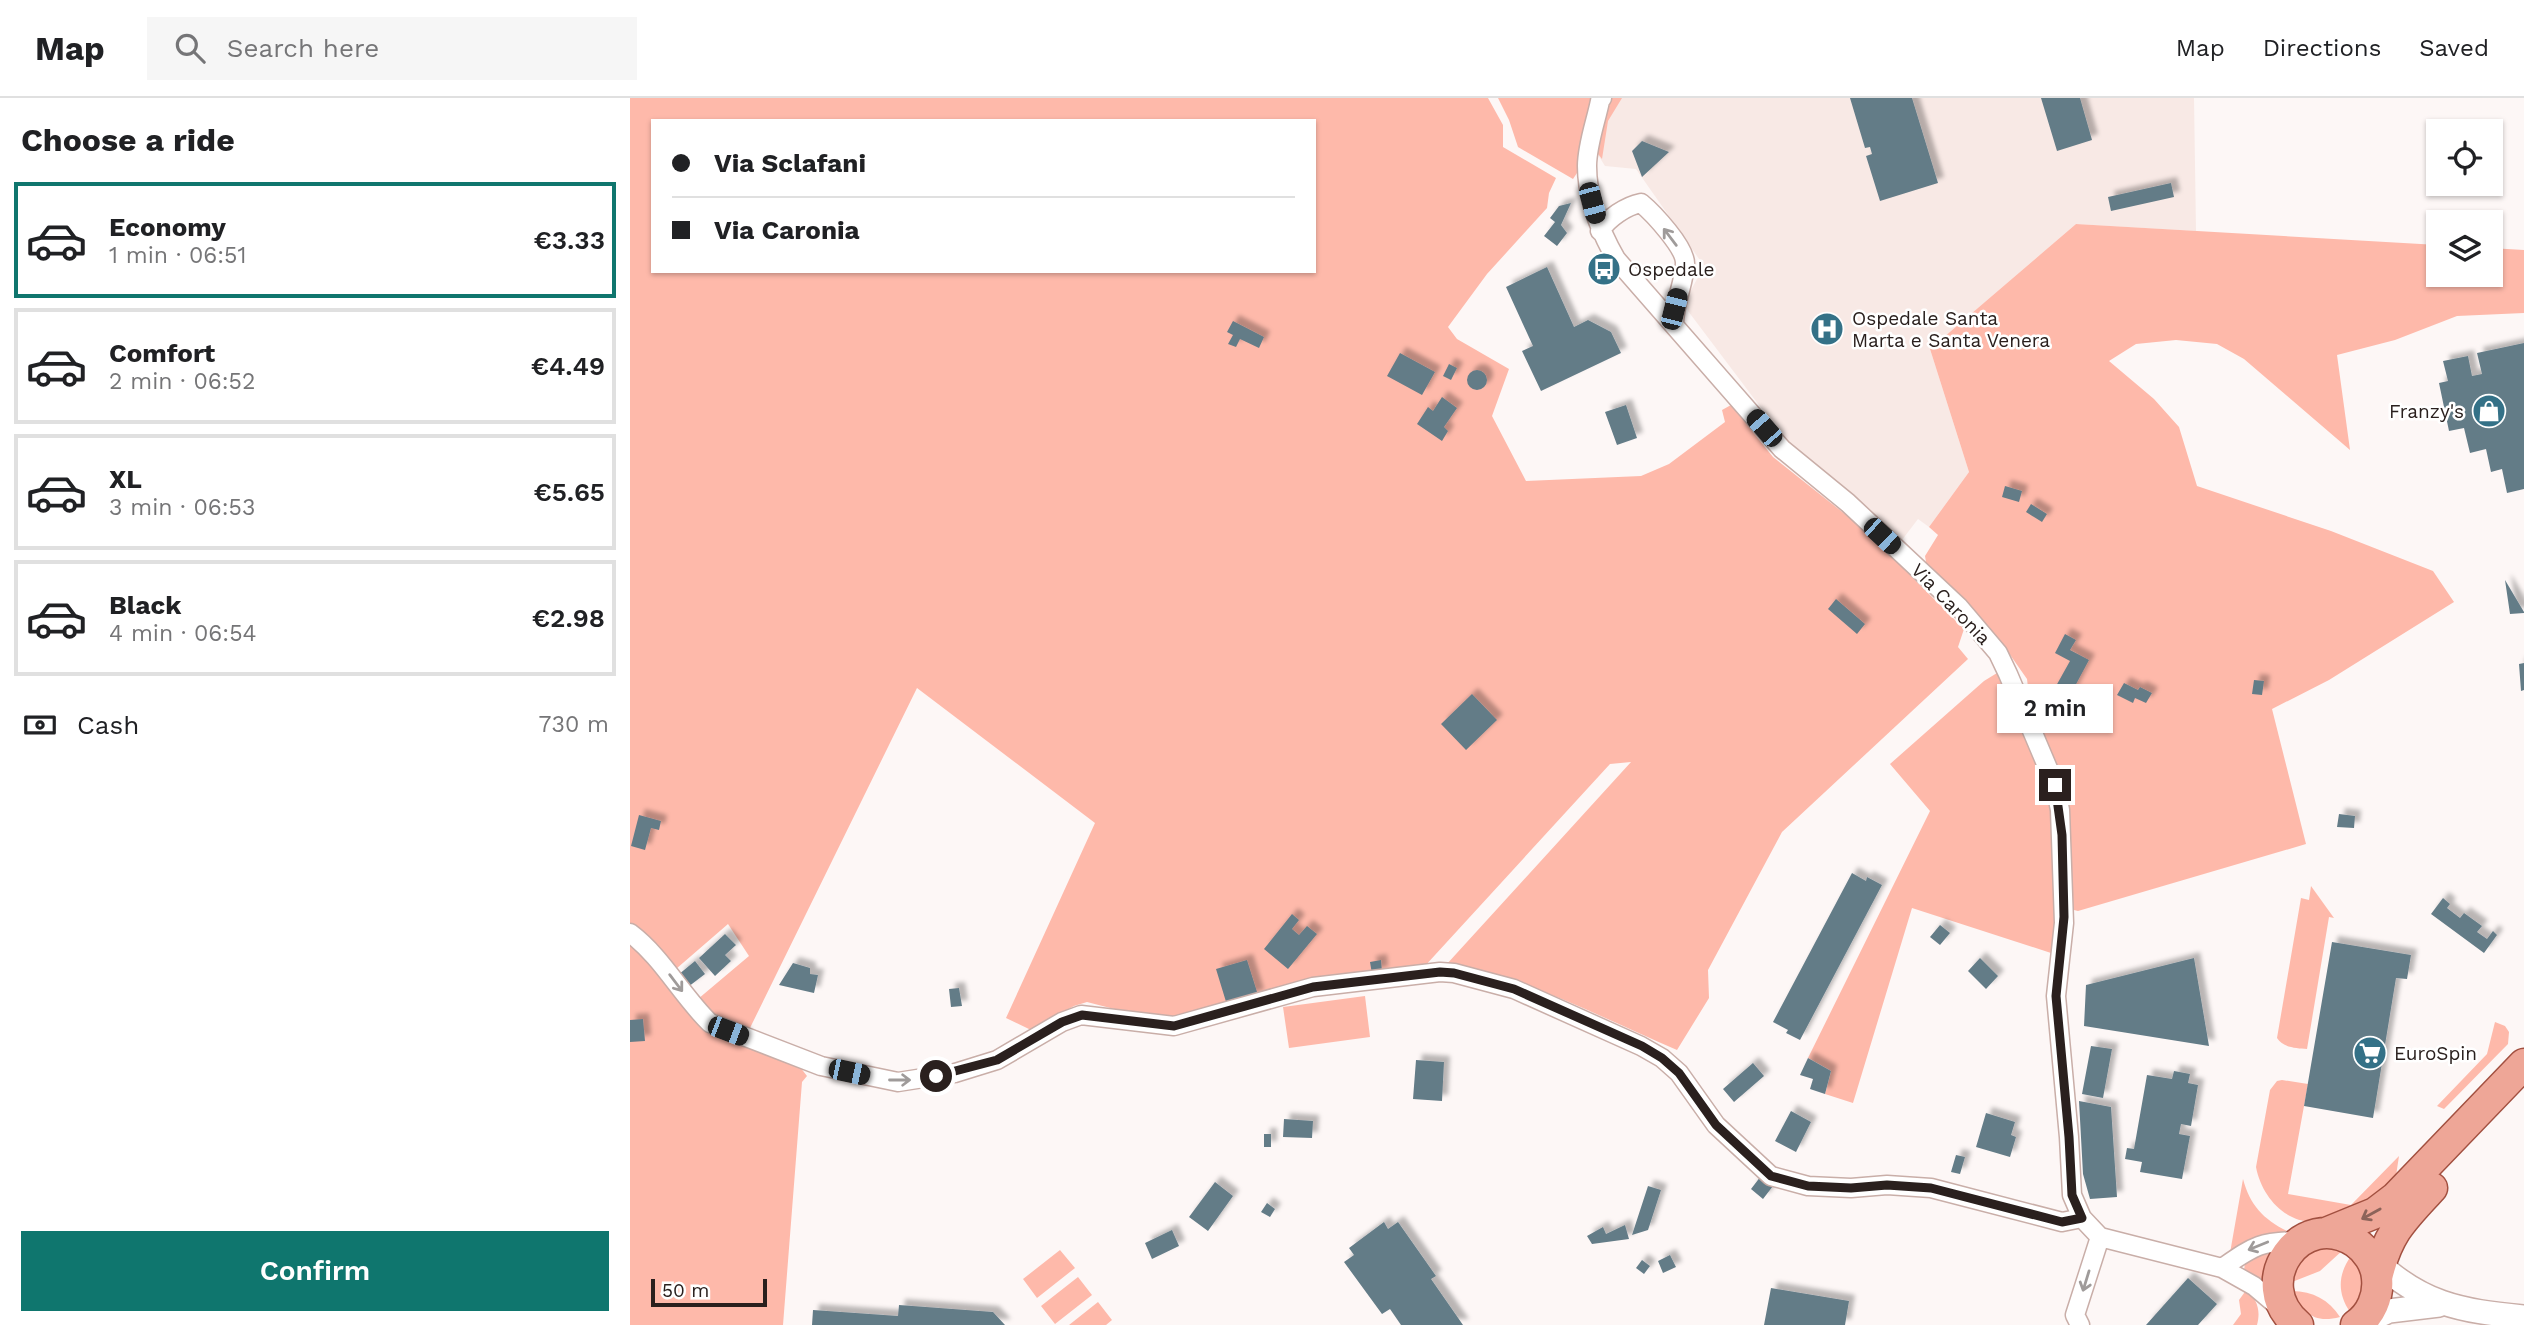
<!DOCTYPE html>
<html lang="en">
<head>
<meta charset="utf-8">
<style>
  body { margin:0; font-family:"Work Sans",sans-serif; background:#f6f6f6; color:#202124; height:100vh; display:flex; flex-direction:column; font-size:26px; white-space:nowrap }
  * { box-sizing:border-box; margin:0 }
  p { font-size:23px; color:#757577 }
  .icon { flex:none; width:38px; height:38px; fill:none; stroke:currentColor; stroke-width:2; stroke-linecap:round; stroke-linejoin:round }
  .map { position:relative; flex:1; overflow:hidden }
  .drawer { display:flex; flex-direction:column; background:#fff; width:630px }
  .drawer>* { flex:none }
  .top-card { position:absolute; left:21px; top:21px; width:665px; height:154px; border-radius:0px; box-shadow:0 2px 5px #0004; display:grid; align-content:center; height:154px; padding:0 21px; background:#fff }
  .buttons { position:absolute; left:1796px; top:21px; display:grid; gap:14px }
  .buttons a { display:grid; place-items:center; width:77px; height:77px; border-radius:0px; background:#fff; box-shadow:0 2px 5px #0004; font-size:35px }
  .scale { position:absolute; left:21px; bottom:18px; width:116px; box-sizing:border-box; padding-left:7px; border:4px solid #2a201e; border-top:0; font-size:19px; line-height:24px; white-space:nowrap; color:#2a201e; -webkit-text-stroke:5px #fff; paint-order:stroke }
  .end { position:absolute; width:32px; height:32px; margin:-16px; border:9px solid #2a201e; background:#fff; box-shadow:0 0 0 4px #fff }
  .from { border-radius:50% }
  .bubble { position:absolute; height:49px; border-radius:0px; background:#fff; box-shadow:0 2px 5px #0004; font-size:23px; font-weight:600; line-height:49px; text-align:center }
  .car { position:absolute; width:21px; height:42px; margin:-21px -10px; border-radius:9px; box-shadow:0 0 5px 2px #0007; background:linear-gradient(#222 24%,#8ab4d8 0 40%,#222 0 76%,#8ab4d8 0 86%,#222 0) }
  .top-card b { display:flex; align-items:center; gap:24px; height:66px; font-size:26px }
  .top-card b+b { border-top:2px solid #e0e0e0 }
  .top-card i { width:18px; height:18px; background:#202124 }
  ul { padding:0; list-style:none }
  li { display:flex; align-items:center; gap:21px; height:116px; margin:0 14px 10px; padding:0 7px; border:4px solid #e0e0e0; border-radius:0px }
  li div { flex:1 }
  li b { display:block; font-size:26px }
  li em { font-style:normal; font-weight:600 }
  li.selected { border-color:#0f766e }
  li>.icon { width:63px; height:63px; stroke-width:1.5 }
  h2 { padding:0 21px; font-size:32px; line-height:84px }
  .pay { display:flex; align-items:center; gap:18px; height:77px; padding:0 21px; font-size:26px }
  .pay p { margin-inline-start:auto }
  .cta { display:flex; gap:14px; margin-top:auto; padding:14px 21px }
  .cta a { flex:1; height:80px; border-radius:0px; background:#0f766e; color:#fff; font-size:28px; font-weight:600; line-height:80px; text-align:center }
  header { display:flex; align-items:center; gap:42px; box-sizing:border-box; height:98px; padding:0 35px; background:#fff; border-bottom:2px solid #e0e0e0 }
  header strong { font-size:33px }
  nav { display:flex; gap:38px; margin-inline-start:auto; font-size:24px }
  .search { width:490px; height:63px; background:#f6f6f6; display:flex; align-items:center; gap:18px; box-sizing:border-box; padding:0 24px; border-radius:0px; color:#757577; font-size:26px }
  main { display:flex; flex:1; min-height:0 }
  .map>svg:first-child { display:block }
</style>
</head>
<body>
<header>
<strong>Map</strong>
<div class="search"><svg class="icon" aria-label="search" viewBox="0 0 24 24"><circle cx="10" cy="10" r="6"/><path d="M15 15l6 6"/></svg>Search here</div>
<nav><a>Map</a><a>Directions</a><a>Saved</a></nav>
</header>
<main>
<section class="drawer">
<h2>Choose a ride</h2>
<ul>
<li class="selected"><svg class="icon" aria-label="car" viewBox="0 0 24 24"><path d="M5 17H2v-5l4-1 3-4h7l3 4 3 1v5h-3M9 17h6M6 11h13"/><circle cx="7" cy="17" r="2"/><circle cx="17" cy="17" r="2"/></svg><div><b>Economy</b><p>1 min · 06:51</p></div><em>€3.33</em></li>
<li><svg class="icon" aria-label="car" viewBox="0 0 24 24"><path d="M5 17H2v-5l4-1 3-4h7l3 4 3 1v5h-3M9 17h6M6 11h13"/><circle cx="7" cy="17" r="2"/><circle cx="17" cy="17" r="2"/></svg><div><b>Comfort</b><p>2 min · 06:52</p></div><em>€4.49</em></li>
<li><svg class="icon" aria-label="car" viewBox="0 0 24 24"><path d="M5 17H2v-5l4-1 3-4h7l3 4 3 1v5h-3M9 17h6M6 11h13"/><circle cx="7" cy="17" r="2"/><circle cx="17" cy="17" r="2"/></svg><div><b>XL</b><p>3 min · 06:53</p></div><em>€5.65</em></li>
<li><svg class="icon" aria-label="car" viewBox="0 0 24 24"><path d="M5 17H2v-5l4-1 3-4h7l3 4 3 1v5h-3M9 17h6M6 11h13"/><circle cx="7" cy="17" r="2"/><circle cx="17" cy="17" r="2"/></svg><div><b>Black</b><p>4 min · 06:54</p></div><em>€2.98</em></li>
</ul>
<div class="pay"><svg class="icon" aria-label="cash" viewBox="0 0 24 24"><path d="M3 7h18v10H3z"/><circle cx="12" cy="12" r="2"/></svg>Cash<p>730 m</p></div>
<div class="cta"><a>Confirm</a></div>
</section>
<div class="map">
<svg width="1894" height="1227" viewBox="0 0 1894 1227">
  <defs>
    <filter id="shadow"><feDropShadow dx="6" dy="-6" stdDeviation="2" flood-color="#0004"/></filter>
  </defs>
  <rect width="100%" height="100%" fill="#fdf7f6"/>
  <path fill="#f8e9e5" d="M980,0H1564L1566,133L1446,126L1300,251L1339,374L1299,429L1288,421L1272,442L1153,339L1058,213L1056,206L1060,194L1074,168L1006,71L975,68L965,52Z"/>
  <path fill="#feb9aa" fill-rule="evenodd" d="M0,0H858L873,27V49L926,80L919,95L917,110L857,176L818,229L827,241L879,271L862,318L896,383L1011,378L1039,366L1095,324L1092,312L1101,307L1143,359L1235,432L1334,531L1328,549L1338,561L1152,734L1078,872L1079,900L1047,952C976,922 891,876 816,867L1001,664L980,666L794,869L550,918L515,919L457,904L444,908L401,932L376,920L465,725L287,590L119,932L75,911L68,901L119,858L98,826L46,871L14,835L0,827ZM23,23H684V173H23Z
    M868,0H964L951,69L943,81L888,49L879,22Z
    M980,0H992L978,23L972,61L965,52Z
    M1446,126L1808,147V177H1860V150L1894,152V215L1827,218L1765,242L1707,257L1720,352L1614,261L1587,246L1546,242L1506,246L1479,263L1524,301L1549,329L1567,388L1701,433L1803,473L1824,504L1699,582L1642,611L1676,746L1448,813L1440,811L1439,718L1431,682L1399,598L1397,581L1369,541L1297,470L1295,458L1308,437L1299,429L1339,374L1300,251Z
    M1367,575L1421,698L1426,817L1421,855L1282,810L1223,1005L1195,996L1201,973L1178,960L1300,713L1260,666L1354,583Z
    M1681,788L1704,820L1699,819L1677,951C1667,950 1653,950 1647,940L1671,800L1679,802Z
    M0,844L44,890L76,929L170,969L177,978L172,984L153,1227H0Z
    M735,898L740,939L659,950L653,909Z
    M1865,924L1875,928L1879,934L1878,946L1814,1011L1807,1008L1857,956Z
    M1652,982L1678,986L1658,1096L1721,1107L1769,1058L1764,1091C1743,1100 1717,1116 1695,1122C1660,1131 1632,1101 1626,1069L1640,992L1647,983Z
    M1613,1081C1620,1107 1633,1121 1657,1133L1621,1141L1600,1155Z
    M1696,1149L1713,1152L1690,1173L1662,1184C1665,1165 1677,1152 1696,1149Z
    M1642,1150L1634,1176V1187L1614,1173L1615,1164Z
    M430,1152L445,1170L407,1200L393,1181Z
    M1721,1158C1735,1178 1739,1195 1720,1214C1707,1195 1708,1176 1721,1158Z
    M448,1179L462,1197L425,1226L411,1208Z
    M1617,1191C1627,1202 1631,1212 1627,1227H1603L1611,1216L1609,1202Z
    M1662,1193C1683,1193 1699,1202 1710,1219C1684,1226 1673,1215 1662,1193Z
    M468,1204L482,1222L476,1227H439Z"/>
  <path fill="#647c87" filter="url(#shadow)" d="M1220,0H1282L1308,85L1250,103L1236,58L1242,56L1240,49L1235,50Z
    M1411,0H1450L1462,42L1427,53Z
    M1012,43L1039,54L1012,79L1002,53Z
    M1541,85L1544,99L1481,113L1478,99Z
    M941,105L931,127L937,135L927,148L914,138L925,124L920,120L929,108Z
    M917,169L944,229L958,222L981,234L991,255L911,293L892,253L903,248L876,189Z
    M603,223L634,239L629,250L610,241L606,249L598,246L603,237L597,234Z
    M1894,245V391L1877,395L1872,371L1861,374L1856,351L1840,355L1834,330L1819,333L1809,285L1818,283L1813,263L1838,258L1842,278L1852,276L1847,255Z
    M770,255L805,274L792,297L757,278Z
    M819,266L827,270L821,282L813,278Z
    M837 282a10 10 0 1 1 20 0a10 10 0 1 1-20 0Z
    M812,299L827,310L814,329L818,333L812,343L787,326L798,309L803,313Z
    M996,307L1007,340L987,347L975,314Z
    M1375,388L1392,393L1389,404L1372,399Z
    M1401,406L1417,416L1412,424L1396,414Z
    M1875,482L1894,514V515L1880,516Z
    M1206,501L1235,526L1227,536L1198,511Z
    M1435,536L1446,542L1440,552L1459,562L1436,605L1421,597L1440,563L1425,555Z
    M1894,565V592L1891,593L1889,566Z
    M1624,582L1634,583L1632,597L1622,596Z
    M1494,585L1508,592L1510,589L1522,595L1516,605L1505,600L1503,605L1487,597Z
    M842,596L867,622L836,652L811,626Z
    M1709,716L1725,718L1724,730L1707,729Z
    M9,717L31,723L29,732L21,730L15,752L1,748Z
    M1222,775L1236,783L1237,779L1252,787L1170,942L1156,935L1158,932L1143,924Z
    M1813,800L1820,806L1817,810L1830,820L1834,815L1852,828L1847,834L1857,841L1863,833L1867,837L1854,855L1801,816Z
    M662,816L669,822L662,831L669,837L677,828L687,836L658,871L634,851Z
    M1310,827L1320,835L1310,847L1300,839Z
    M95,836L106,847L95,857L101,863L85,878L69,860Z
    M1702,844L1781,857L1777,881L1766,880L1743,1020L1674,1008Z
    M1350,860L1368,878L1356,891L1338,873Z
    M1564,860L1579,948L1454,928L1456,887Z
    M617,862L628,897L597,907L586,871Z
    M751,862L752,874L742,876L740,864Z
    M65,863L75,876L58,889L48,877Z
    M163,865L180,870V876L188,877L184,895L149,887Z
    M329,890L332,908L321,909L319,891Z
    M13,921L15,943L0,944V922Z
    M1461,948L1482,951L1473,1000L1452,996Z
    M1178,960L1201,973L1195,996L1180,991L1183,981L1170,977Z
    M786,962L814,964L812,1003L783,1001Z
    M1123,965L1134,978L1104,1004L1093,991Z
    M1544,973L1560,976L1558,985L1568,987L1561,1028L1551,1026L1549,1036L1560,1038L1552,1081L1510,1074L1512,1064L1495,1061L1497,1050L1504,1051L1517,977L1542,981Z
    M1449,1003L1481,1009L1487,1099L1460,1101L1453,1076Z
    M1161,1013L1181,1024L1166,1054L1145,1043Z
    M1356,1015L1385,1024L1381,1037L1386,1039L1380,1059L1346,1049Z
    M654,1021L683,1023L682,1040L653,1039Z
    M634,1036H641V1049H634Z
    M1326,1057L1335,1059L1330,1076L1321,1074Z
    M1131,1078L1143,1088L1133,1101L1121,1091Z
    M585,1084L603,1098L578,1133L559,1119Z
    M1018,1088L1031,1092L1018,1132L1002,1137Z
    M637,1105L645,1111L640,1119L631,1114Z
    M754,1124L758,1131L768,1124L806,1178L801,1181L833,1227H771L760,1211L752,1216L714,1164L724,1157L719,1150Z
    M995,1127L999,1141L962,1146L957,1138L973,1129L976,1136Z
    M542,1132L549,1148L522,1161L515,1145Z
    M1040,1157L1046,1169L1033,1175L1028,1163Z
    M1012,1162L1020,1168L1014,1176L1006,1170Z
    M1558,1180L1587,1206L1568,1227H1516Z
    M1141,1190L1219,1203L1215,1227H1134Z
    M269,1207L363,1214L375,1227H182L183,1212L268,1218Z"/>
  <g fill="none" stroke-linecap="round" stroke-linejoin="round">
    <defs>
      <path id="minor" d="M972,0L970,3C966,23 957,47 957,68C957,100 970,133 986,161L1152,351L1218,405L1329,509L1368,555L1378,576L1425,687L1430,712L1434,825L1426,898L1439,1039L1442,1097L1452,1120L1470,1139L1592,1170L1624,1188L1650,1210
        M970,133C978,120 996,108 1011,105C1023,115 1056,150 1055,166C1054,186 1044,205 1044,226
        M0,835C32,859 52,898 80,925L191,968L268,984L325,975L367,962L432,924L451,917L544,928L683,889L810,874L824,875L884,891L1011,948L1032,960L1049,975L1086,1027L1141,1078L1178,1088L1221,1090L1257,1087L1301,1090L1432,1124L1452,1120
        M1592,1170C1624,1148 1630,1143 1671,1143
        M1450,1227L1445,1217L1470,1139"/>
      <path id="tertiary" d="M1742,1159C1790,1206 1830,1213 1894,1219
        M1729,1227L1759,1213L1809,1207"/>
      <path id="primary" d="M1696,1135L1745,1115L1766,1099L1894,966
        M1747,1180C1757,1136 1772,1122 1802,1090
        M1668,1227C1617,1184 1672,1109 1725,1144C1737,1152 1746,1166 1747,1180C1749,1198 1741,1217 1726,1227"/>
    </defs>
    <use href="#minor" stroke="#c9aea8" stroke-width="21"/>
    <use href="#tertiary" stroke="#c9aea8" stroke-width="26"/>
    <use href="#primary" stroke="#a25040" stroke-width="33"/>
    <use href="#minor" stroke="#fff" stroke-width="18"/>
    <use href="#tertiary" stroke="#fff" stroke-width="23"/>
    <use href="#primary" stroke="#eea697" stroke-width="30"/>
  </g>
  <defs><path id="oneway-shaft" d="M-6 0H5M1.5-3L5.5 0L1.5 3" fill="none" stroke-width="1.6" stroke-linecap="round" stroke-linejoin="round" transform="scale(1.75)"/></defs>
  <g stroke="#9f9b9a">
    <use href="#oneway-shaft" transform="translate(1040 139) rotate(-127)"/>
    <use href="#oneway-shaft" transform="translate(46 885) rotate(53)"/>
    <use href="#oneway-shaft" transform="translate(270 982)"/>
    <use href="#oneway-shaft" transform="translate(1628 1148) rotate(158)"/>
    <use href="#oneway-shaft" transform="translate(1456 1183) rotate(107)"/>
  </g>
  <use stroke="#8c635a" href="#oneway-shaft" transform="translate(1741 1116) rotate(151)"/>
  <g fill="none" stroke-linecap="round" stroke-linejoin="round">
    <path stroke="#2a201e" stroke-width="9" d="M306,978L367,962L432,924L452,917L544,928L683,889L810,874L824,875L884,891L1012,948L1032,960L1049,975L1086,1027L1141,1078L1178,1088L1221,1090L1257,1087L1301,1090L1432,1124L1452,1120L1442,1097L1439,1039L1426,898L1434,819L1432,737L1425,687"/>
  </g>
  <defs>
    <symbol id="bus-disc" viewBox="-11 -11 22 22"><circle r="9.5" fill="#347187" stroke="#fff"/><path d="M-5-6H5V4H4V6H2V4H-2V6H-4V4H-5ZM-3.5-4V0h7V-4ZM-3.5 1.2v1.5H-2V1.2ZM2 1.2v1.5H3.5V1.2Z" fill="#fff"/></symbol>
    <symbol id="hospital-disc" viewBox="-11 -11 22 22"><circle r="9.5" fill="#347187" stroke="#fff"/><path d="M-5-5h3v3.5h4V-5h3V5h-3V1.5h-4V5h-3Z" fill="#fff"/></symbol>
    <symbol id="shop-disc" viewBox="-11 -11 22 22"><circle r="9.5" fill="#347187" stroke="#fff"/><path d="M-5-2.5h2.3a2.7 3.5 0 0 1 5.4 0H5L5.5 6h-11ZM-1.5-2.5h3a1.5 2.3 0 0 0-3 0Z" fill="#fff"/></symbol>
    <symbol id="supermarket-disc" viewBox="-11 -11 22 22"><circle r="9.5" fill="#347187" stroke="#fff"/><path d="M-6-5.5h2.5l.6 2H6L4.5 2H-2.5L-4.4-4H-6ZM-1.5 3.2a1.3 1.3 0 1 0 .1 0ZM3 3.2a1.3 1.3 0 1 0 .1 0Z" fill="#fff"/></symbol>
  </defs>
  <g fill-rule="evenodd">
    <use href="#bus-disc" x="955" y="152" width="38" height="38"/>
    <use href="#hospital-disc" x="1178" y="212" width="38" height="38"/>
    <use href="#shop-disc" x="1840" y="294" width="38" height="38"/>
    <use href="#supermarket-disc" x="1721" y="936" width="38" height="38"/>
  </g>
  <g text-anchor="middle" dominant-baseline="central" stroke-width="5" stroke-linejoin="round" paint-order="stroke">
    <g font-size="19" fill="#2a201e" stroke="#fff" text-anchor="start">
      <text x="998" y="171">Ospedale</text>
      <text x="1222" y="220">Ospedale Santa<tspan x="1222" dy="22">Marta e Santa Venera</tspan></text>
      <text x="1834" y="313" text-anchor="end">Franzy's</text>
      <text x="1764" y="955">EuroSpin</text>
    </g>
    <g font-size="19" fill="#2a201e" stroke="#fff">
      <text transform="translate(1321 506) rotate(46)">Via Caronia</text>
    </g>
  </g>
</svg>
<div class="buttons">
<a><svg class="icon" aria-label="locate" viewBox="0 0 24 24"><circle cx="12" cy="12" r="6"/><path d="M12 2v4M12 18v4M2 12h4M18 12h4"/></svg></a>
<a><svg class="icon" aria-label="layers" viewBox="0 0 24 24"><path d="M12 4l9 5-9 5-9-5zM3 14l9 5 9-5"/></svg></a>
</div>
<div class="scale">50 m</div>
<i class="end from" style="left:306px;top:978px"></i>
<i class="end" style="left:1425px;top:687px"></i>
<div class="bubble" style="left:1367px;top:586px;width:116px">2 min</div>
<i class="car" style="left:962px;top:105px;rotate:165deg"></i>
<i class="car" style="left:1044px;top:211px;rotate:14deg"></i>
<i class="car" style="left:1134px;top:330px;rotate:319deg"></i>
<i class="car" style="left:1252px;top:438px;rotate:133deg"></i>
<i class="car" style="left:98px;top:933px;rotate:111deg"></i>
<i class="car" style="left:219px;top:974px;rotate:102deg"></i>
<div class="top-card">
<b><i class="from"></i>Via Sclafani</b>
<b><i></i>Via Caronia</b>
</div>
</div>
</main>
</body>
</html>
